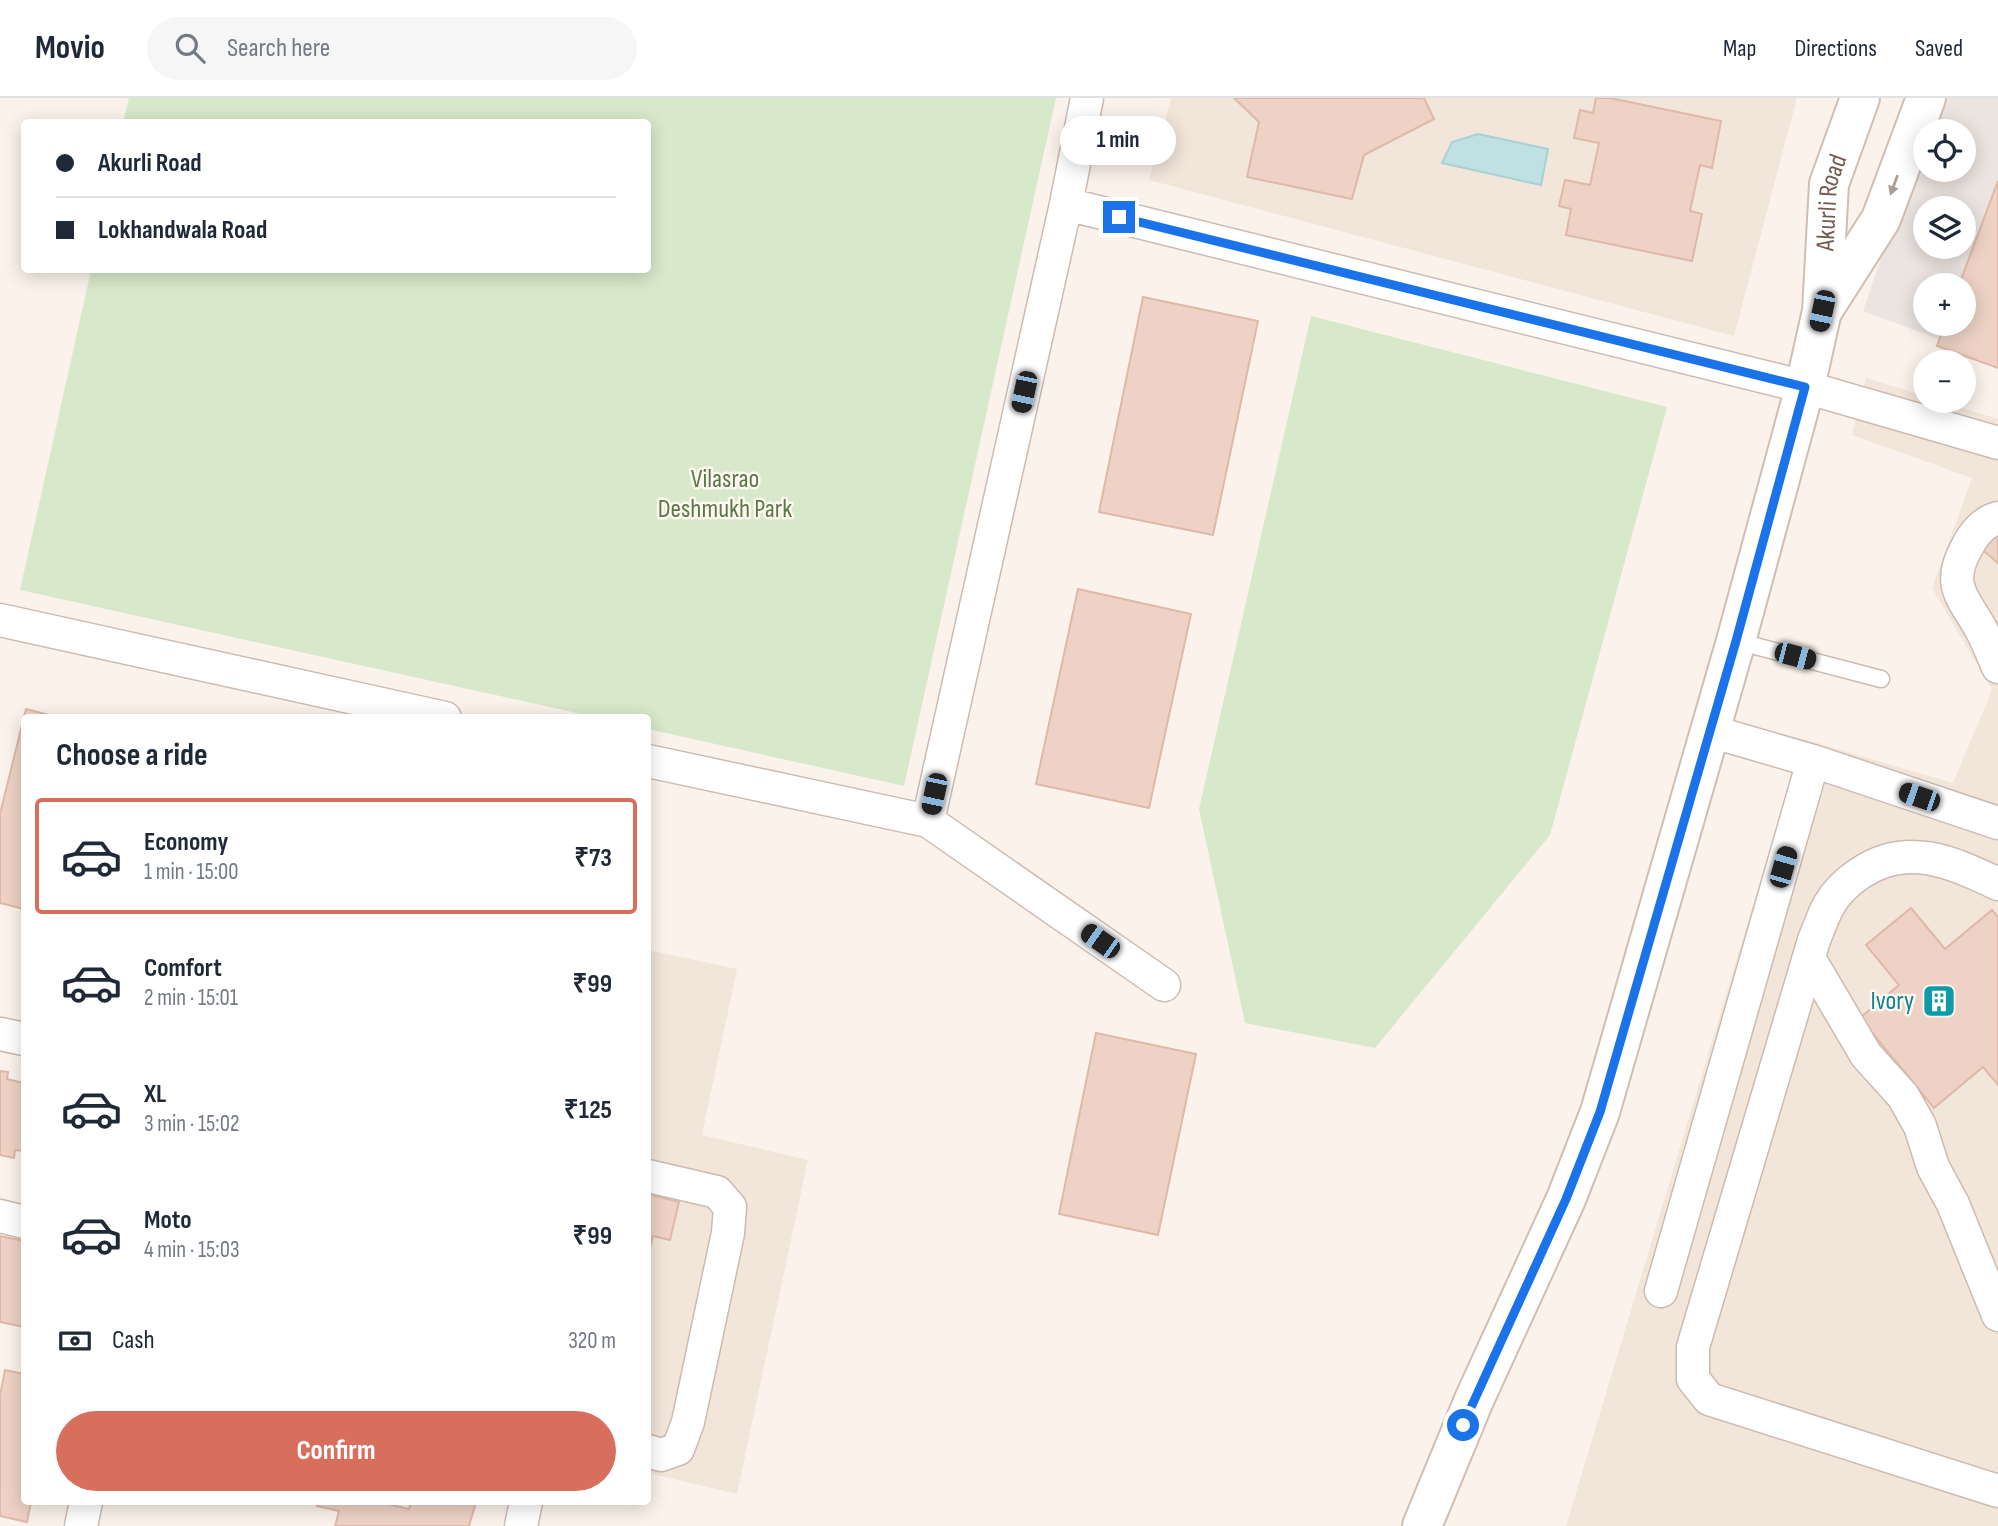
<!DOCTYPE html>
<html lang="en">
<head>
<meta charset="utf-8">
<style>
  body { margin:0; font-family:"Sofia Sans Condensed",sans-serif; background:#f6f6f7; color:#1f2937; height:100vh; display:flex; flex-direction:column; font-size:26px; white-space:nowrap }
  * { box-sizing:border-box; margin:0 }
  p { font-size:23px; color:#747a83 }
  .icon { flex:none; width:38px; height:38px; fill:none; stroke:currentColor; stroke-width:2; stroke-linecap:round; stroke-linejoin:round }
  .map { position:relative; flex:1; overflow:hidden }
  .details { position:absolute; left:21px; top:616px; width:630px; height:791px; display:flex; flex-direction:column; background:#fff; border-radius:7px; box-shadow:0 4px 18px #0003 }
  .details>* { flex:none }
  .hud { position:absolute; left:21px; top:21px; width:630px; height:154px; border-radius:7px; box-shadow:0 4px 18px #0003; display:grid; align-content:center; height:154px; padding:0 35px; background:#fff }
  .tools { position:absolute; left:1913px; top:21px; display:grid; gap:14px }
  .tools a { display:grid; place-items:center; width:63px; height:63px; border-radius:50%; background:#fff; box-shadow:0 4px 18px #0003; font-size:35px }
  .end { position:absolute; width:32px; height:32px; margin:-16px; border:9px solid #1a73e8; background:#fff; box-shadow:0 0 0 4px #fff }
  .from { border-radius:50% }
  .bubble { position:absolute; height:49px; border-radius:24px; background:#fff; box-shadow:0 4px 18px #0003; font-size:23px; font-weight:700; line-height:49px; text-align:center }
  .car { position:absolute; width:21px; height:42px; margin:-21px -10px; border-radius:9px; box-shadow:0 0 5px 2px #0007; background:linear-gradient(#222 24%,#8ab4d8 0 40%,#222 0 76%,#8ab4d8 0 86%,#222 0) }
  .hud b { display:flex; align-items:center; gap:24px; height:66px; font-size:26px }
  .hud b+b { border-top:2px solid #e0e1e3 }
  .hud i { width:18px; height:18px; background:#1f2937 }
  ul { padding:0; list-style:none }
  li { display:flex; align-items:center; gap:21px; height:116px; margin:0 14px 10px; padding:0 21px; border:4px solid transparent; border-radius:7px }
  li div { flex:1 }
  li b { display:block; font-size:26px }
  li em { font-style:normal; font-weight:700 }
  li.active { border-color:#d86e5c }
  li>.icon { width:63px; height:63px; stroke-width:1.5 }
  h2 { padding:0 35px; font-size:32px; line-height:84px }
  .pay { display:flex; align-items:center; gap:18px; height:77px; padding:0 35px; font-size:26px }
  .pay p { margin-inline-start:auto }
  .action { display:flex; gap:14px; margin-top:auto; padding:14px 35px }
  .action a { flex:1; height:80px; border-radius:42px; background:#d86e5c; color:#fff; font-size:28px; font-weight:700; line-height:80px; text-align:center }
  header { display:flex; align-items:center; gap:42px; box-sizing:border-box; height:98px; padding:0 35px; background:#fff; border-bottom:2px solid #e0e1e3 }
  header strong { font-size:33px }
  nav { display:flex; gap:38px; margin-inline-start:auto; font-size:24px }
  .search { width:490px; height:63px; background:#f6f6f7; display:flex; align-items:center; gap:18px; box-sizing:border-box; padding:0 24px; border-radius:38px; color:#747a83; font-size:26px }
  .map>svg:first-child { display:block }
</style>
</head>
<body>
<header>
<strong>Movio</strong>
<div class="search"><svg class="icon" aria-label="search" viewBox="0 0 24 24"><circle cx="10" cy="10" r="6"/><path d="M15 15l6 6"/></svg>Search here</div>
<nav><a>Map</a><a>Directions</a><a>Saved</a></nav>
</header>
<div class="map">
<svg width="1998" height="1428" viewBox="0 0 1998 1428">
  <rect width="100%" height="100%" fill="#fbf3eb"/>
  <path fill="#f2e5da" d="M1171,0H1797L1734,238L1149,82Z
    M1866,280L1925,298V303H1939L1998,321V1428H1566L1803,641L1953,685L1992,592L1932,490L1972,380L1852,337Z
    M648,852L737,871L702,1037L808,1062L737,1396L648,1375Z"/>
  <path fill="#ebe4e0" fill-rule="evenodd" d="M1936,0H1998V263L1863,213ZM1925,33H1964V72H1925ZM1925,110H1964V149H1925ZM1925,187H1964V226H1925Z"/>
  <path fill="#d8e8ca" d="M129,0H1056L904,688L648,631V620L595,619L20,492L91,172H648V24H123Z
    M1311,218L1667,309L1550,737L1375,950L1245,925L1199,711Z"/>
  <path fill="#c0e1e3" stroke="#a8d1d4" stroke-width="2" d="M1478,36L1548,51L1541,87L1442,65L1452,44Z"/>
  <path fill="#eed2c5" stroke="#dfb8a7" stroke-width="2" d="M1234,0H1424L1434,21L1364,57L1352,101L1247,79L1259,24Z
    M1596,0H1610L1721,23L1712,70L1700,67L1690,113L1702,116L1692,163L1566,137L1571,111L1559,108L1565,82L1590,87L1599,45L1574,40L1580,12L1593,15Z
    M1998,83V270L1937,248L1945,226H1964V187H1959Z
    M1143,199L1258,223L1213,437L1099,414Z
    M1998,431V465L1978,448Z
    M1078,491L1191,516L1149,710L1036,686Z
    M26,611L61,620H24V811L0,805V716Z
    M1911,810L1945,851L1992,812L1998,819V987L1983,969L1934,1010L1860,920L1899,887L1866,847Z
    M1096,935L1196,956L1158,1137L1059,1116Z
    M0,973L8,974L7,981L24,985V1053L15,1052L14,1060L0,1057Z
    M648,1096L679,1104L670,1142L653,1138L648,1159Z
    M0,1138L24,1143V1229L0,1224Z
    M5,1272L24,1276V1404H31L27,1424L0,1418V1297Z
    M318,1404H379L409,1411L411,1404H476L469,1428H335L339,1413L317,1408Z"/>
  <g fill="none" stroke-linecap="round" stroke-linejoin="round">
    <defs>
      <path id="lane" d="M1736,543L1881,581"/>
      <path id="street" d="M1066,106L1805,289L1998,345
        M1998,420C1983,424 1974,435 1967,449C1945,488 1964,500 1982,533C1988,545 1993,557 1998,569
        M0,522L445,620
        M1710,633L1813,663L1998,725
        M648,663L928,723L1066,106L1087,0
        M928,723L1164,887
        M1998,786C1952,764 1906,743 1859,776C1847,784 1837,793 1829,807C1823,818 1819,830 1814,842L1693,1249V1281L1709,1301L1998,1393
        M1809,860L1866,957L1903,998L1920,1028L1933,1069L1953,1106L1998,1217
        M0,936L24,941
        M648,1078L717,1094L730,1109L728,1135L688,1324L678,1351L661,1357L648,1353
        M0,1118L24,1124
        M1661,1193L1813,663
        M81,1428L86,1404
        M521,1428L526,1404"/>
      <g id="secondary">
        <path d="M1823,212L1881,121L1926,0"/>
        <path id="s1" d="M1422,1428L1474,1302L1566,1101L1600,1014L1736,543L1805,289L1822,213L1829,86L1860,0"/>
      </g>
    </defs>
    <use href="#lane" stroke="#ccbbb1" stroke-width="19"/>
    <use href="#street" stroke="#ccbbb1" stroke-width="35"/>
    <use href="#secondary" stroke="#d1bdb2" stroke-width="42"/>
    <use href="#lane" stroke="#fff" stroke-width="16"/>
    <use href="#street" stroke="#fff" stroke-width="32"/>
    <use href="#secondary" stroke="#fff" stroke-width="38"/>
  </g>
  <defs><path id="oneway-solid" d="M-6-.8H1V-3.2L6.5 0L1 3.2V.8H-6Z" transform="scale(1.75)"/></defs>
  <use fill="#ac9c96" href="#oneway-solid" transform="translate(1894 87) rotate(110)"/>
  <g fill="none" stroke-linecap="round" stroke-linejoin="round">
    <path stroke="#1a73e8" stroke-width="9" d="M1119,119L1805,289L1736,543L1600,1014L1566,1101L1463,1327"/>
  </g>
  <defs>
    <symbol id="building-square" viewBox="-11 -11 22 22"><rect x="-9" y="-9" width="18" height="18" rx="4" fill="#0f9aa8" stroke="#fef8f1"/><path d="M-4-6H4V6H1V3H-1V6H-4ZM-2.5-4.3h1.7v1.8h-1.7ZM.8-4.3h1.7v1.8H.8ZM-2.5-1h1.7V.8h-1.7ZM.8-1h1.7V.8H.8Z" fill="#fff"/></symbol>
  </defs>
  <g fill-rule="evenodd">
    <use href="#building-square" x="1920" y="884" width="38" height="38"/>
  </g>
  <g text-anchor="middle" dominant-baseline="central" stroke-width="5" stroke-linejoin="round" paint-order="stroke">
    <g font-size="26" fill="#745a50" stroke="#fef8f1">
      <text stroke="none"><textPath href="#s1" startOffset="1391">Akurli Road</textPath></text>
    </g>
    <g font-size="26" fill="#5b7849" stroke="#fef8f1">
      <text x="725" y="381">Vilasrao<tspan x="725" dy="30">Deshmukh Park</tspan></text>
    </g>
    <g font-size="26" fill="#0d838f" stroke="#fef8f1" text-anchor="end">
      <text x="1914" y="903">Ivory</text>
    </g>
  </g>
</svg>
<div class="tools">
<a><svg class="icon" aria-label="locate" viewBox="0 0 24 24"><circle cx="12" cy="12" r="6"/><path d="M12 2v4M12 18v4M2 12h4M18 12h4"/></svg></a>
<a><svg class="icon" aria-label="layers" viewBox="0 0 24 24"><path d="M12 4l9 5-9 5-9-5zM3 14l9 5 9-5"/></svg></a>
<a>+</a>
<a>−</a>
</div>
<i class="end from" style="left:1463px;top:1327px"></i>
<i class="end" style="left:1119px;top:119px"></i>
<div class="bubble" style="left:1060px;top:18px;width:116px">1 min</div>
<i class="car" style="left:1822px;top:213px;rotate:192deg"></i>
<i class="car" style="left:1024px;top:294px;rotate:192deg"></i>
<i class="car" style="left:1795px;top:558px;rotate:105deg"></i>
<i class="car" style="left:934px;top:696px;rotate:192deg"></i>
<i class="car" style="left:1919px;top:699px;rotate:289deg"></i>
<i class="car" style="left:1783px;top:769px;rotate:16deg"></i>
<i class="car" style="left:1100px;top:843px;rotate:305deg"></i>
<div class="hud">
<b><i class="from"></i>Akurli Road</b>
<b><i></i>Lokhandwala Road</b>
</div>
<section class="details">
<h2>Choose a ride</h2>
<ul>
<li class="active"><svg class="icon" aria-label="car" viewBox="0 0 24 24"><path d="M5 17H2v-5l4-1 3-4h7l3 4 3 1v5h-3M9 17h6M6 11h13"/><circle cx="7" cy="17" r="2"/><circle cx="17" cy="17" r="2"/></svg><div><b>Economy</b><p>1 min · 15:00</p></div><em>₹73</em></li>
<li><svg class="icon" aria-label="car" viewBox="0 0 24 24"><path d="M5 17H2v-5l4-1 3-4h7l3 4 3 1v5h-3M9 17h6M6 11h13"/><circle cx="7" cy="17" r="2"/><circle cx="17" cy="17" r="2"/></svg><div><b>Comfort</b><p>2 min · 15:01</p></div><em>₹99</em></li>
<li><svg class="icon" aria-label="car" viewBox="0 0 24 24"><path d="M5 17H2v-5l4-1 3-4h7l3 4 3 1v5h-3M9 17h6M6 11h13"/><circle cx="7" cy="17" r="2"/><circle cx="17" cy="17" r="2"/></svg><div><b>XL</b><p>3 min · 15:02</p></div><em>₹125</em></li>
<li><svg class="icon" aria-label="car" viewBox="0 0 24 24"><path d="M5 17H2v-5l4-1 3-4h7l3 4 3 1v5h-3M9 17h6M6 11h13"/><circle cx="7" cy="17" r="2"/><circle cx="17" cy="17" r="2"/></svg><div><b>Moto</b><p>4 min · 15:03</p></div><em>₹99</em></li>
</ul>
<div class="pay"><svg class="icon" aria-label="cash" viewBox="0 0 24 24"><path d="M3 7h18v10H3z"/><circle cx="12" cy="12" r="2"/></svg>Cash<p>320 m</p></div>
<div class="action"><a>Confirm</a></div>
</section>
</div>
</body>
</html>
